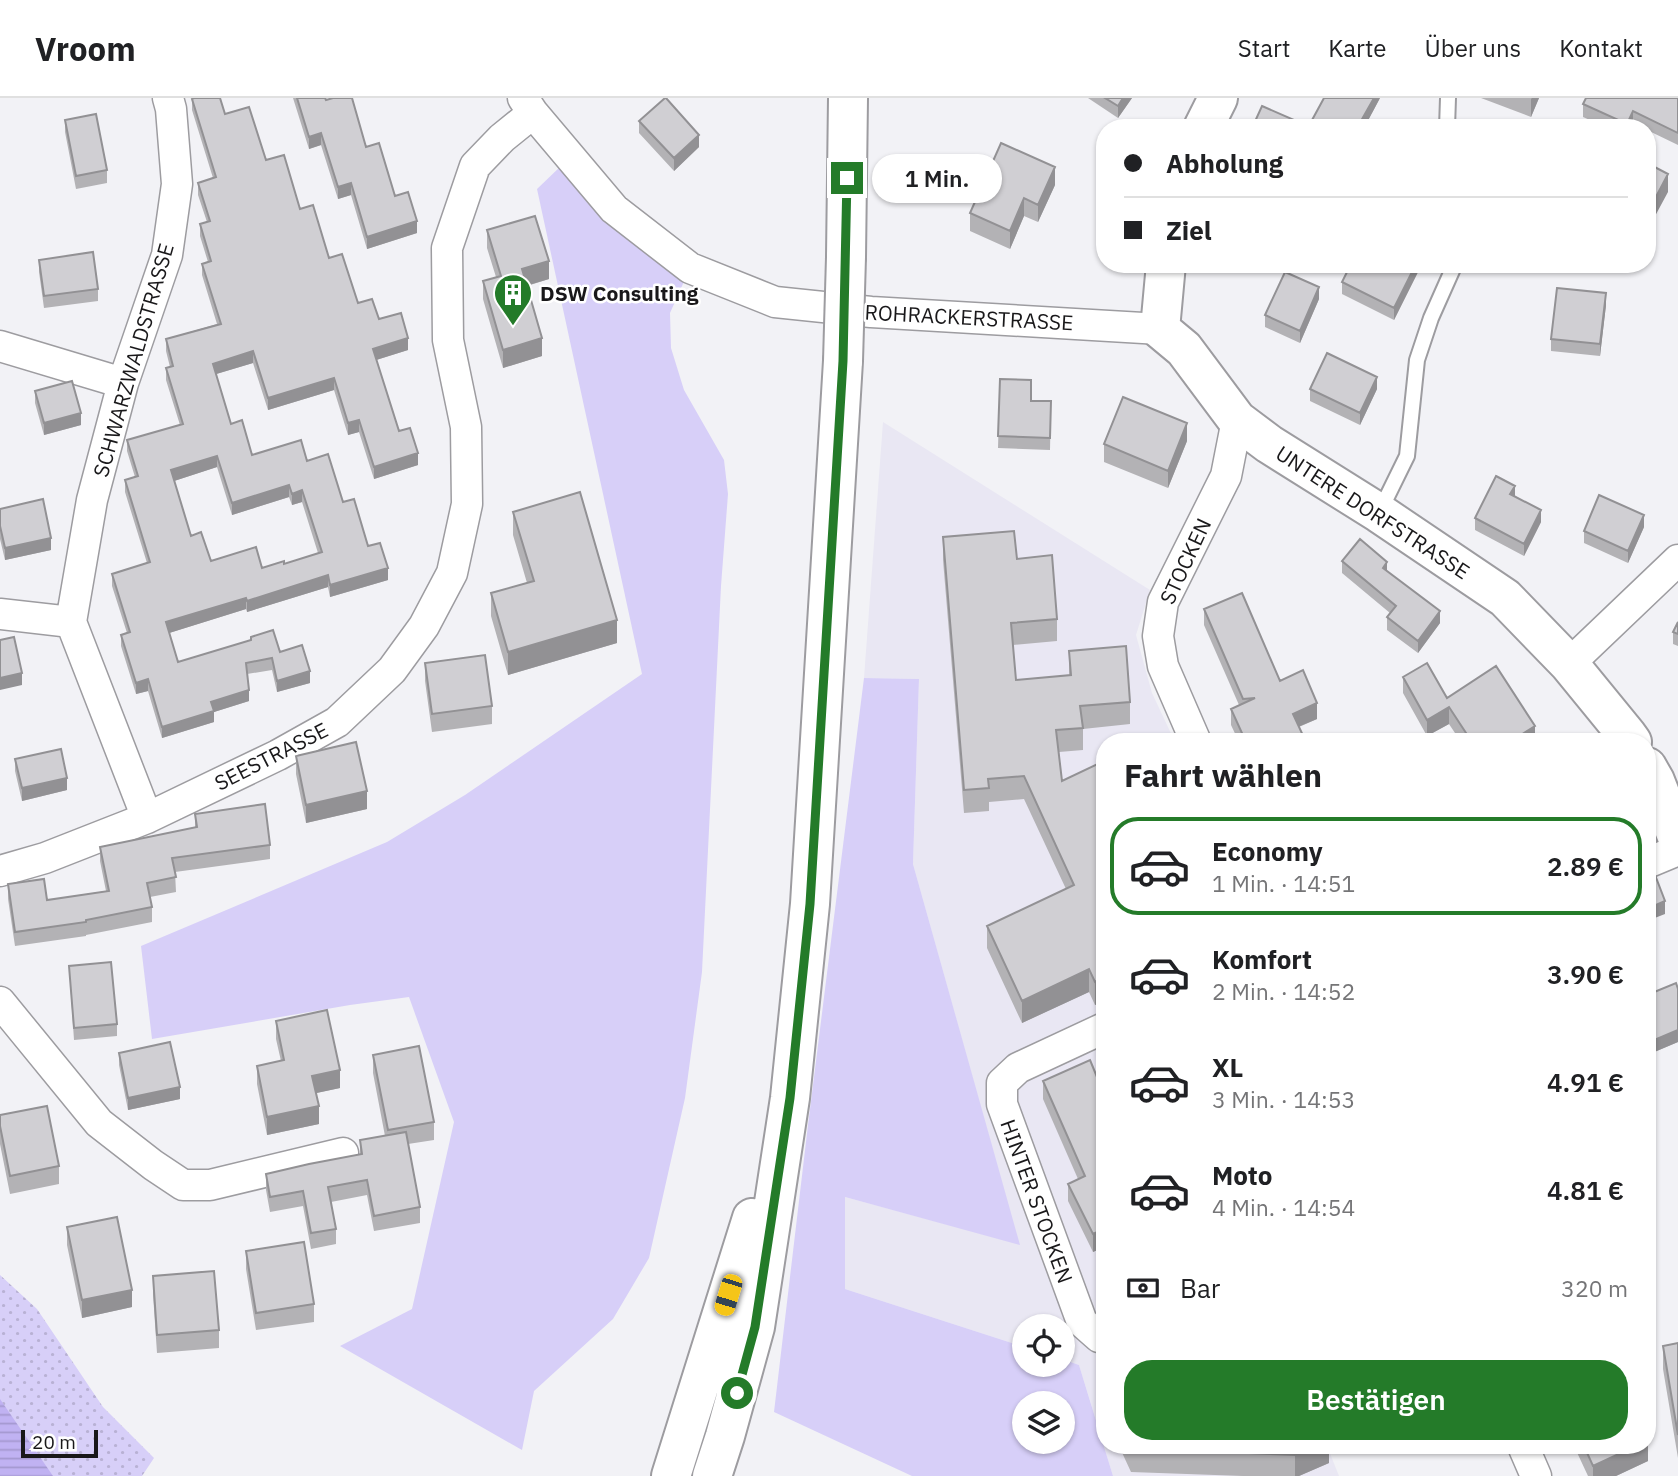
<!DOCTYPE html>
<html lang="de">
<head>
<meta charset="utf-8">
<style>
  body { margin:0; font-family:"IBM Plex Sans",sans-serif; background:#f6f6f6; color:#202124; height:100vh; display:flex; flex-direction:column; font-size:26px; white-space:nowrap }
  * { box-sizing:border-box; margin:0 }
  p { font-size:23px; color:#757577 }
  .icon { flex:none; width:38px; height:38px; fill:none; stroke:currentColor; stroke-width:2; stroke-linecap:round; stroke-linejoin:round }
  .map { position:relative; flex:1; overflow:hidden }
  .sheet { position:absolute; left:1096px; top:635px; width:560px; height:721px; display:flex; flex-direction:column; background:#fff; border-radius:28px; box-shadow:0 2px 5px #0004 }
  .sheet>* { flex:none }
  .hud { position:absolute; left:1096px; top:21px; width:560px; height:154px; border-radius:28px; box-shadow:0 2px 5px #0004; display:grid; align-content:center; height:154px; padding:0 28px; background:#fff }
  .tools { position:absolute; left:1012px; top:1216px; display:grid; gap:14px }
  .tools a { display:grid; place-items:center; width:63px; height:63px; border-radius:50%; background:#fff; box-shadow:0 2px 5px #0004; font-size:35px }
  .scale { position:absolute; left:21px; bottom:18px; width:77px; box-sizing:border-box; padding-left:7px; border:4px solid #19181a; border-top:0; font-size:19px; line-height:24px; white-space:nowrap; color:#19181a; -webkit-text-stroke:5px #fff; paint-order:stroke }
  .end { position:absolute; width:32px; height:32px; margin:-16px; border:9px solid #247b29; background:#fff; box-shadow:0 0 0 4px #fff }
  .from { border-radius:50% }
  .bubble { position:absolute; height:49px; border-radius:24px; background:#fff; box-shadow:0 2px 5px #0004; font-size:23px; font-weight:600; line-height:49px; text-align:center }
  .car { position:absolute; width:21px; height:42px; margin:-21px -10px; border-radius:9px; box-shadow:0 0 5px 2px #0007; background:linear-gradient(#f5c518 24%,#345 0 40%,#f5c518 0 76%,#345 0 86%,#f5c518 0) }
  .hud b { display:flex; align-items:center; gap:24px; height:66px; font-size:26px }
  .hud b+b { border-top:2px solid #e0e0e0 }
  .hud i { width:18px; height:18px; background:#202124 }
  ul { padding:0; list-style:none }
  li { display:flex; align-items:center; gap:21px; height:98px; margin:0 14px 10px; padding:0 14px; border:4px solid transparent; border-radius:28px }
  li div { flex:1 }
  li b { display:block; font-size:26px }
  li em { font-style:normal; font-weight:600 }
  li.on { border-color:#247b29 }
  li>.icon { width:63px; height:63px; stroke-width:1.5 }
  h2 { padding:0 28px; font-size:32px; line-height:84px }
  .pay { display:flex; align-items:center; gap:18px; height:77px; padding:0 28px; font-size:26px }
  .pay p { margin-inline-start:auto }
  .action { display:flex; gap:14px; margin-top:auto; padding:14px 28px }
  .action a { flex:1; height:80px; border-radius:28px; background:#247b29; color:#fff; font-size:28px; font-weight:600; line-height:80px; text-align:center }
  header { display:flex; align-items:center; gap:42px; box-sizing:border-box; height:98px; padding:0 35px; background:#fff; border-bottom:2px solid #e0e0e0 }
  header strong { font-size:33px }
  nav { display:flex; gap:38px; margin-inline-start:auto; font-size:24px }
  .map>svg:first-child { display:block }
</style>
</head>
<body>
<header>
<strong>Vroom</strong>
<nav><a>Start</a><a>Karte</a><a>Über uns</a><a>Kontakt</a></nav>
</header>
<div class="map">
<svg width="1678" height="1378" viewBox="0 0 1678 1378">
  <defs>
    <pattern id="park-dots" width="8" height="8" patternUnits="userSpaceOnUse" patternTransform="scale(1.75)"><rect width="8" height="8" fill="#d7cff8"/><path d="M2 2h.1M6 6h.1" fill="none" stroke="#b8b1d4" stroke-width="1.8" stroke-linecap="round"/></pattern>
    <pattern id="water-rules" width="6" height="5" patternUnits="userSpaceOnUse" patternTransform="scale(1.75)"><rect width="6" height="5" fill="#c0b2f2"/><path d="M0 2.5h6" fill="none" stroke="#a498cf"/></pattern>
  </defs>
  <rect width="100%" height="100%" fill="#f2f2f6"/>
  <path fill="#e9e7f3" d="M883,324L1150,492L1136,537L1152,595L1175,644H1104V1348H1327L1339,1378H1113L1079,1267L1062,1261V1228H1024V1249L845,1191V1099L1019,1146L913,766L919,581L864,580Z"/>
  <path fill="#d7cff8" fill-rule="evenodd" d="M562,67L690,170L670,215L671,250L684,292L724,362L728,396L721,488L702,874L685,1000L649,1160L613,1221L534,1293L522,1352L340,1248L412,1211L454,1024L409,899L350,907L152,941L141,848L387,744L465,697L642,576L537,91Z
    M864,580L919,581L913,766L1020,1147L845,1099V1191L1024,1249V1267H1062V1261L1079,1267L1113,1378H912L774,1314L808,1027ZM1024,1306H1062V1344H1024Z"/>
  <path fill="url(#park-dots)" d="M0,1177L37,1211L103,1309L154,1360L142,1378H0Z"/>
  <path fill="url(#water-rules)" d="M0,1301L53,1378H0Z"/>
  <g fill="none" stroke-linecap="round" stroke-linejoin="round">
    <defs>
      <path id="lane" d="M1447,30L1448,0
        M1380,413L1407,358L1417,262L1431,220L1455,166"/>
      <path id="street" d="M523,0L533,15L614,111L690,170L775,204L871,214L1160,231
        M0,248L123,285
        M0,516L71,524
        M1569,566L1678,462
        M1196,644L1163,568L1158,538L1163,504L1226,378L1237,322
        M147,720L71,524L92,402L123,285L167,157L177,86L171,11L168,0
        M1647,765L1678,752
        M0,773L45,760L147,720L278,657L337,624L392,572L424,528L452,475L467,406L466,329L448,242L447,150L475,68L502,40L533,15
        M0,904L99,1025L153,1067L183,1087H210L343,1055
        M1104,930L1018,970L1002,985V1006L1082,1224L1099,1239L1104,1238
        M1523,1348L1536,1378"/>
      <path id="secondary" d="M1203,30L1218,0
        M1166,166L1160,231L1184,251L1237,322L1269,346L1379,415L1505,500L1569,566L1627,637L1632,644
        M1647,669L1655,683L1678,741"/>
      <path id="highway" d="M846,159L848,0
        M671,1378L752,1120
        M712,1378L725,1338L755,1229L790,1000L810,806L843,263"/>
    </defs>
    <use href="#lane" stroke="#9d9ca0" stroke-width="18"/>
    <use href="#street" stroke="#9d9ca0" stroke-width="33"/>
    <use href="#secondary" stroke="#9d9ca0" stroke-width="42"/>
    <use href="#highway" stroke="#9d9ca0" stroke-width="42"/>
    <use href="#lane" stroke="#fff" stroke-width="14"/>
    <use href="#street" stroke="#fff" stroke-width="30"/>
    <use href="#secondary" stroke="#fff" stroke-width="38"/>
    <use href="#highway" stroke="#fff" stroke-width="38"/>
    <defs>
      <path id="highway-bridge" d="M843,263L846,159"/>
    </defs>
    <use href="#highway-bridge" stroke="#9d9ca0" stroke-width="42" stroke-linecap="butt"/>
    <use href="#highway-bridge" stroke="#fff" stroke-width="38"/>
  </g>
  <path fill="#b3b2b5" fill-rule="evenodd" d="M293,0H325L395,98L417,135L367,151L351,97L338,101L321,47L309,51Z
    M1088,0H1132L1118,20Z
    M1380,0L1364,30H1311V24Z
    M1481,0H1539L1531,19Z
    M1678,0V47L1647,32V30H1642L1633,25L1630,30H1608L1583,19V6Z
    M192,1L225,16L266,62L300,111L329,160L358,205L379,221L408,252L376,262L399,333L418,367L374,381L359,334L348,337L334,292L268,312L253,265L216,276L231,326L252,357L307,363L343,404L388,482L330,499L328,489L247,514L246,511L169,535L178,564L251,542V539L280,554L310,585L277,594L272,572L247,576L249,603L214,614V624L162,640L148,593L136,596L121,548V537L127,535L112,488V476L147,465L125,394V382L135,379L127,353V342L180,327L166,282V270L170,269L166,253V241L217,226L202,177V166L208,164L200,138V126L207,124L198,97V85L213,80L192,12ZM217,369L232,417L289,399L292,407L302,404L318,455L284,466L262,470L211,463L191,438L174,383Z
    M65,22L107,72V85L76,91L65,34Z
    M639,23L699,49L674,73L639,35Z
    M1055,87L1038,124L1024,118L1010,151L970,133V115Z
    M487,132L549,181L527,188L542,258L503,270L483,201V183L496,179L487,150Z
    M39,162L98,191V203L44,210L39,174Z
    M1422,166L1394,222L1342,196V184Z
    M1610,166H1629L1625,174Z
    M1319,201L1300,245L1265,229V217Z
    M1606,207L1600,258L1551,253V241Z
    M1000,281L1031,303H1051L1050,352L998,350Z
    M1310,291H1377L1360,327L1310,303Z
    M35,293L81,327L44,337L35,305Z
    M1187,343L1168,390L1104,364V346Z
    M1515,399L1541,424L1524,458L1475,432V420Z
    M0,411L51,452L5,462L0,441Z
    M513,414L617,545L508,577L491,518V495L527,485L513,437Z
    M1644,429L1628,465L1584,445V433Z
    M943,439L1017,461L1057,521V543L1013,547L1016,582L1069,577V553L1130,604V626L1083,631V652L1059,654L1062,683L1104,663V903L1095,907L1089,894L1022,925L987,850V828L1066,791L1024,701L989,704V713L964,715L943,462Z
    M1342,463L1387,473L1440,525L1418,555L1387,532V519L1390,515L1342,475Z
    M1204,511L1280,583L1317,621L1299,629L1306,644H1239L1231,627V611L1239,607L1204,527Z
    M1678,524V548L1673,546V534Z
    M425,565L492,608V626L432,634L425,583Z
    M1403,579L1447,600L1535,644H1461L1449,626L1427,638L1403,595Z
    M296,658L367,711L306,725L296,676Z
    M15,661L67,692L22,703L15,673Z
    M195,716L270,747V761L175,774L176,794L150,799L152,809V824L86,837V838L15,848L8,801V786L47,802L106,793L100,763V749L195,730Z
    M69,868L117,926V938L74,942Z
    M1678,891V944L1652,955L1647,941V897Z
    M276,923L340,990L316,995L319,1026L267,1037L257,986V968L281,963L276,941Z
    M119,955L180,1001L128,1012L119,967Z
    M373,957L434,1024V1042L408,1046L420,1109V1125L374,1133L367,1097L331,1104L336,1131V1146L311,1151L303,1108L270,1114L266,1092V1076L360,1057V1042L385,1038L373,975Z
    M1043,983L1104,996V1149L1093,1154L1068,1103V1086L1078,1081L1043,1001Z
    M0,1017L59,1068V1086L10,1096L0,1046Z
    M67,1129L132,1209L82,1220L67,1147Z
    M246,1153L314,1206V1224L256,1232L246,1171Z
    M153,1178L219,1232V1250L157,1255L153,1196Z
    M1678,1245V1360L1663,1271V1248Z
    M1119,1348H1329V1365L1299,1378H1243L1131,1374Z
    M1574,1348H1647L1648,1363L1616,1378H1588Z"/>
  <path fill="#929194" d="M1123,0H1132L1118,20V8Z
    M1374,0H1380L1364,30H1357Z
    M1532,0H1539L1531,19V1Z
    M1633,13V25L1630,30H1627V26Z
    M321,35V47L309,51V39Z
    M699,37V49L674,73V60Z
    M1055,69V87L1038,124V107Z
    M1668,76V94L1647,133V116Z
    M351,85V97L338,101V89Z
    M1024,100V118L1010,151V133Z
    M417,123V135L367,151V139Z
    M549,163V181L522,189V171Z
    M1416,166H1422L1394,222V210Z
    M1625,166H1629L1625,174Z
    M1319,189V201L1300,245V233Z
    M1606,195V207L1600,258V246Z
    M408,240V252L373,263V251Z
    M542,240V258L503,270V252Z
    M253,253V265L213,277V266Z
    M1377,279V291L1360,327V315Z
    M334,280V292L268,312V300Z
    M81,315V327L44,337V325Z
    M359,322V334L348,337V325Z
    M1187,325V343L1168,390V373Z
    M418,355V367L374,381V369Z
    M217,358V369L171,384V372Z
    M289,387V399L232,417V405Z
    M1515,388V400L1510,396Z
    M302,392V404L292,407V396Z
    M1541,412V424L1524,458V446Z
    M1644,417V429L1628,465V453Z
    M51,440V452L5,462V450Z
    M1387,464V476L1383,470Z
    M388,470V482L330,499V487Z
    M328,477V489L247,514V503Z
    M246,500V511L166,536V524Z
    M1440,513V525L1418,555V543Z
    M617,522V545L508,577V554Z
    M310,573V585L277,594V583Z
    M22,575V587L0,592V580Z
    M148,581V593L136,596V585Z
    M249,592V603L214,614V624L162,640V629L211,604Z
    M1317,605V621L1293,631V616Z
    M1449,609V626L1427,638V622Z
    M1535,628V644H1510Z
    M67,680V692L22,703V690Z
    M367,693V711L306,725V707Z
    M1665,803V816L1647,823V811Z
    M1089,871V894L1022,925V903Z
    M1104,880V903L1095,907V884Z
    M1678,932V944L1652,955V943Z
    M340,972V990L312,996V978Z
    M180,989V1001L128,1012V1000Z
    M319,1008V1026L267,1037V1019Z
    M1104,1131V1149L1093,1154V1136Z
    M132,1192V1209L82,1220V1202Z
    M1648,1342V1363L1616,1378H1593V1368L1636,1348H1647V1343Z
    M1315,1348H1329V1365L1299,1378H1295V1357Z
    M1442,1348H1457L1442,1352Z"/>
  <path fill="#d0cfd3" stroke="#929194" stroke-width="2" fill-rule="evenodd" d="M194,0H220L225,16L249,9L266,62L284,57L300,111L313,107L329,160L342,156L358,205L372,201L379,221L401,215L408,240L373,251L399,333L410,330L418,355L374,369L359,322L348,325L334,280L268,300L253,253L213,266L231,326L242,322L252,357L301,342L307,363L328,356L343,404L354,401L368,448L380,445L388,470L330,487L328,477L247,503L246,500L166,524L178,564L251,542V539L273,532L280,554L302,547L310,573L277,583L272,560L246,565L249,592L211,604L214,613L162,629L148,581L136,585L121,537L130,534L112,476L150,464L125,382L138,378L127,342L183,326L166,270L173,268L166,241L221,226L202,166L211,163L200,126L210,123L198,85L216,79L192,1ZM217,358L232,405L289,387L292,396L302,392L322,454L284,466V463L262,470L256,449L211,463L201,434L191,438L171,372Z
    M297,0H325L326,2L333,0H352L366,49L379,45L395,98L408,94L417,123L367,139L351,85L338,89L321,35L309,39Z
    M665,0H666L699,37L674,60L639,23Z
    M1105,0H1123L1118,8Z
    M1324,0H1374L1357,30H1321L1311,24Z
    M1586,0H1678V35L1633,13L1627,26L1583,6Z
    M1262,8L1301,25L1299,30H1252Z
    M96,16L107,72L76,78L65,22Z
    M1001,45L1055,69L1038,107L1024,100L1010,133L970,115Z
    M1647,65L1668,76L1647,116Z
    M535,118L549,163L522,171L542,240L503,252L483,183L501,178L487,132Z
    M93,154L98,191L44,198L39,162Z
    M1351,166H1416L1394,210L1342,184Z
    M1285,174L1319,189L1300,233L1265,217Z
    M1557,190L1606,195L1600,246L1551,241Z
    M1327,255L1377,279L1360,315L1310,291Z
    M1000,281L1031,282V303H1051L1050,340L998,338Z
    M72,283L81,315L44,325L35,293Z
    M1123,299L1187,325L1168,373L1104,346Z
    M1496,378L1515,388L1510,396L1541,412L1524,446L1475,420Z
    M580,394L617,522L508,554L491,495L534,483L513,414Z
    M1599,397L1644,417L1628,453L1584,433Z
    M43,401L51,440L5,450L0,428V411Z
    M1014,433L1017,461L1052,457L1057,521L1011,525L1016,582L1071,577L1069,553L1126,548L1130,604L1080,608L1083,630L1056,632L1062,683L1104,663V880L1095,884L1089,871L1022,903L987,828L1074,787L1024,678L988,681L989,690L964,692L943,439Z
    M1360,441L1387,464L1383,470L1440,513L1418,543L1387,519L1396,508L1342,463Z
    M1242,495L1280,583L1303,572L1317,605L1293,616L1306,644H1246L1231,611L1255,600L1243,601L1204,511Z
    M1678,524V536L1673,534Z
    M14,539L22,575L0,580V542Z
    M485,557L492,608L432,616L425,565Z
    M1427,565L1447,600L1496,568L1535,628L1510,644H1472L1449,609L1427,622L1403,579Z
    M1154,640L1156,644H1146Z
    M356,644L367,693L306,707L296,658Z
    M61,651L67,680L22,690L15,661Z
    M265,706L270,747L172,760L176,779L147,785L152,809L86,822V824L15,834L8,786L44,781L47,802L109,793L100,749L197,729L195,716Z
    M1652,769L1665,803L1647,811V770Z
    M111,864L117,926L74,930L69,868Z
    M1676,885L1678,891V932L1652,943L1647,929V897Z
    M327,912L340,972L312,978L319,1008L267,1019L257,968L284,962L276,923Z
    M170,944L180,989L128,1000L119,955Z
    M419,948L434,1024L388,1032L373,957Z
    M1090,962L1104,996V1131L1093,1136L1068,1086L1085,1078L1043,983Z
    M47,1008L59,1068L10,1078L0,1028V1017Z
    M406,1034L420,1109L374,1118L367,1082L328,1089L336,1131L311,1135L303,1093L270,1099L266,1076L309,1066L362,1056L360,1042Z
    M117,1119L132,1192L82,1202L67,1129Z
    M304,1144L314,1206L256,1215L246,1153Z
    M214,1173L219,1232L157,1237L153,1178Z
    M1678,1245V1337L1663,1248Z
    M1130,1348H1315L1295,1357L1131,1350Z
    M1584,1348H1636L1593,1368Z"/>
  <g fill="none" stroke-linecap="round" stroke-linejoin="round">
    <path stroke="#247b29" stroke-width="9" d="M737,1295L755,1229L790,1000L810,806L843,263L847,80"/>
  </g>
  <defs>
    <symbol id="building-pin" viewBox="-11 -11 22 30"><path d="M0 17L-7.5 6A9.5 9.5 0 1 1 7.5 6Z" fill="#247b29" stroke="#fff"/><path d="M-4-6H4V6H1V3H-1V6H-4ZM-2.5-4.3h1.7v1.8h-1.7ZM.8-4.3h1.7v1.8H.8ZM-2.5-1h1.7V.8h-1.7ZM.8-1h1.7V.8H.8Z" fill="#fff"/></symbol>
  </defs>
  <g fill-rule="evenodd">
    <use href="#building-pin" x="491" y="173" width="44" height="60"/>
  </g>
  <g text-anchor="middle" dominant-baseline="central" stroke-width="5" stroke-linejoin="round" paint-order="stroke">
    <g font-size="21" font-weight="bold" fill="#19181a" stroke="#fff" text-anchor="start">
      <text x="540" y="195">DSW Consulting</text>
    </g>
    <g font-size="21" fill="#19181a" stroke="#fff">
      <text transform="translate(969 219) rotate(3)">ROHRACKERSTRASSE</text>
      <text transform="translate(133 262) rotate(-74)">SCHWARZWALDSTRASSE</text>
      <text transform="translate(1373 414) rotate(33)">UNTERE DORFSTRASSE</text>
      <text transform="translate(1185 463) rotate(-65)">STOCKEN</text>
      <text transform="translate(271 658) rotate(-27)">SEESTRASSE</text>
      <text transform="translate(1037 1103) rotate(70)">HINTER STOCKEN</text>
    </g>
  </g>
</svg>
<div class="tools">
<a><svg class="icon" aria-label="locate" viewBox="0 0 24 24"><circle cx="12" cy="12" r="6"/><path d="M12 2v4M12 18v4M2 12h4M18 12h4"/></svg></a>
<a><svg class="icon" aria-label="layers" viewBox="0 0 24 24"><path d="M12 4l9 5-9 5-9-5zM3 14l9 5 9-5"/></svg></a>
</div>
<div class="scale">20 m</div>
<i class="end from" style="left:737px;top:1295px"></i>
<i class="end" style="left:847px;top:80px"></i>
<div class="bubble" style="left:872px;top:56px;width:130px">1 Min.</div>
<i class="car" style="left:728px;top:1197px;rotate:197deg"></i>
<div class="hud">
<b><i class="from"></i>Abholung</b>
<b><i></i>Ziel</b>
</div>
<section class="sheet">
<h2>Fahrt wählen</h2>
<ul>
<li class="on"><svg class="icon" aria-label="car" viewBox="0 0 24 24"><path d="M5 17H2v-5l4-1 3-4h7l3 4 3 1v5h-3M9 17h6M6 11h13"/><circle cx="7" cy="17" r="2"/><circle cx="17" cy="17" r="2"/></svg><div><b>Economy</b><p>1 Min. · 14:51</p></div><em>2.89 €</em></li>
<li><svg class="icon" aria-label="car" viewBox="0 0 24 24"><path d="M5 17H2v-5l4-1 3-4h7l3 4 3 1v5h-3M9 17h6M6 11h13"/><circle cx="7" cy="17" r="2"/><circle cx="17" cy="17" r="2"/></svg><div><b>Komfort</b><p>2 Min. · 14:52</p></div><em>3.90 €</em></li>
<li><svg class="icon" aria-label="car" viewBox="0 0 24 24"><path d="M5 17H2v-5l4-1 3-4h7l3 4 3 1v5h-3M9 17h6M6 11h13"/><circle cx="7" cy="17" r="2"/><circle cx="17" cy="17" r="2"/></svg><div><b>XL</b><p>3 Min. · 14:53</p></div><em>4.91 €</em></li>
<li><svg class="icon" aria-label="car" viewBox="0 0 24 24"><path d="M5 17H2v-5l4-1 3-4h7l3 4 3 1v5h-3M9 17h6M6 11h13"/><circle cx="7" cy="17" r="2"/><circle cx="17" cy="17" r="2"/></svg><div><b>Moto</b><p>4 Min. · 14:54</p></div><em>4.81 €</em></li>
</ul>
<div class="pay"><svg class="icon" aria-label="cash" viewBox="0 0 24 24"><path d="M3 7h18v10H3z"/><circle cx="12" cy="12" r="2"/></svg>Bar<p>320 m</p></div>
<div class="action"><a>Bestätigen</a></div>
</section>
</div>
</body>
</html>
